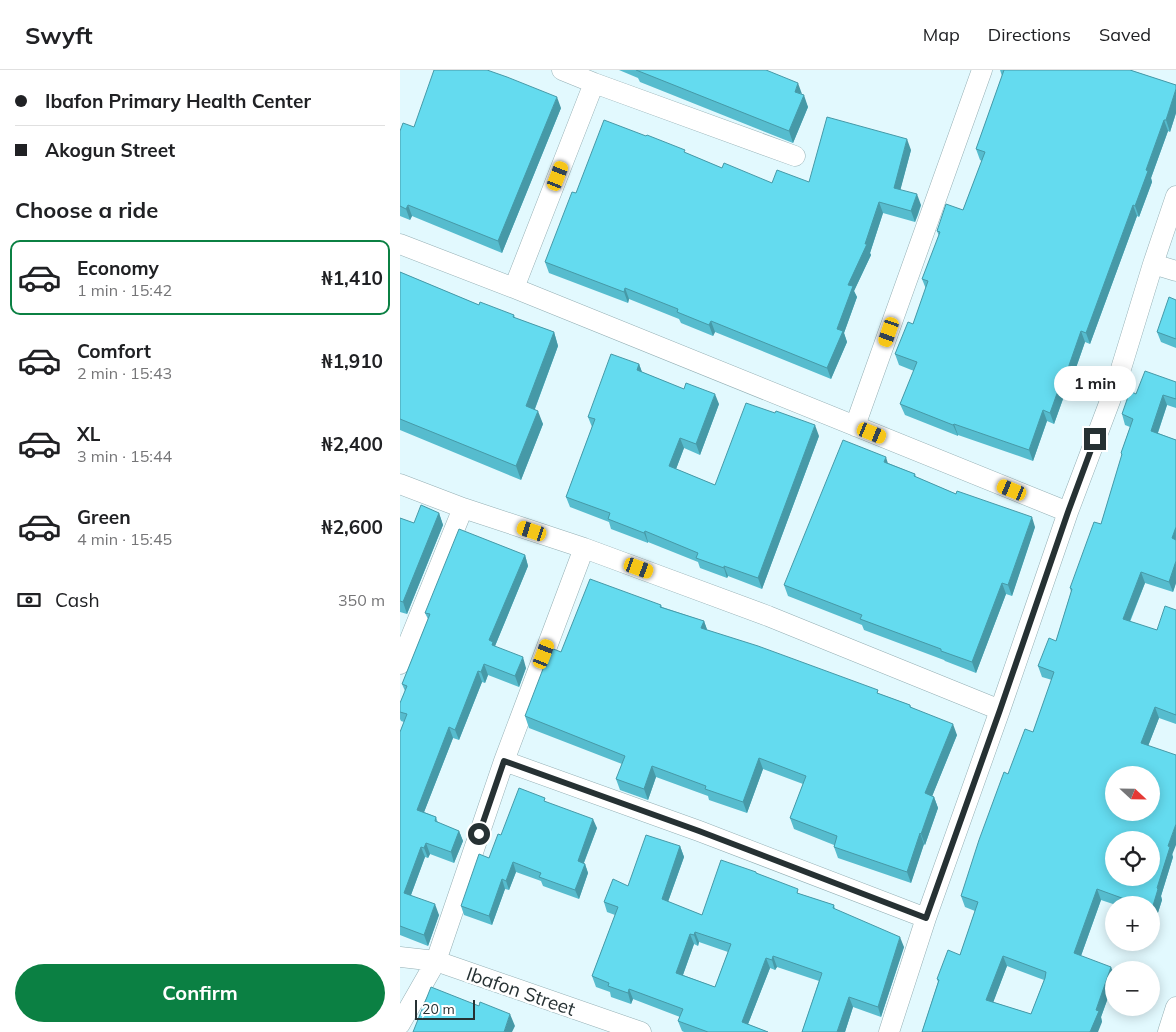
<!DOCTYPE html>
<html lang="en">
<head>
<meta charset="utf-8">
<style>
  body { margin:0; font-family:Mulish,sans-serif; background:#f2f2f2; color:#202124; height:100vh; display:flex; flex-direction:column; font-size:19px; white-space:nowrap }
  * { box-sizing:border-box; margin:0 }
  p { font-size:16px; color:#757577 }
  .icon { flex:none; width:28px; height:28px; fill:none; stroke:currentColor; stroke-width:2; stroke-linecap:round; stroke-linejoin:round }
  .map { position:relative; flex:1; overflow:hidden }
  .sheet { display:flex; flex-direction:column; background:#fff; width:400px }
  .sheet>* { flex:none }
  .hud { display:grid; align-content:center; height:110px; padding:0 15px; background:#fff }
  .needle { width:32px; rotate:112deg }
  .buttons { position:absolute; left:705px; top:696px; display:grid; gap:10px }
  .buttons a { display:grid; place-items:center; width:55px; height:55px; border-radius:50%; background:#fff; box-shadow:0 2px 12px #0003; font-size:25px }
  .scale { position:absolute; left:15px; bottom:12px; width:60px; box-sizing:border-box; padding-left:5px; border:2px solid #263133; border-top:0; font-size:14px; line-height:18px; white-space:nowrap; color:#263133; -webkit-text-stroke:4px #fff; paint-order:stroke }
  .end { position:absolute; width:22px; height:22px; margin:-11px; border:6px solid #263133; background:#fff; box-shadow:0 0 0 2px #fff }
  .from { border-radius:50% }
  .bubble { position:absolute; height:35px; border-radius:18px; background:#fff; box-shadow:0 2px 12px #0003; font-size:16px; font-weight:700; line-height:35px; text-align:center }
  .car { position:absolute; width:15px; height:30px; margin:-15px -8px; border-radius:6px; box-shadow:0 0 4px 1px #0007; background:linear-gradient(#f5c518 24%,#345 0 40%,#f5c518 0 76%,#345 0 86%,#f5c518 0) }
  .hud b { display:flex; align-items:center; gap:18px; height:48px; font-size:19px }
  .hud b+b { border-top:1px solid #e0e0e0 }
  .hud i { width:12px; height:12px; background:#202124 }
  ul { padding:0; list-style:none }
  li { display:flex; align-items:center; gap:15px; height:75px; margin:0 10px 8px; padding:0 5px; border:2px solid transparent; border-radius:10px }
  li div { flex:1 }
  li b { display:block; font-size:19px }
  li em { font-style:normal; font-weight:700 }
  li.on { border-color:#0b8043 }
  li>.icon { width:45px; height:45px; stroke-width:1.5 }
  h2 { padding:0 15px; font-size:22px; line-height:60px }
  .pay { display:flex; align-items:center; gap:12px; height:55px; padding:0 15px; font-size:19px }
  .pay p { margin-inline-start:auto }
  .cta { display:flex; gap:10px; margin-top:auto; padding:10px 15px }
  .cta a { flex:1; height:58px; border-radius:30px; background:#0b8043; color:#fff; font-size:20px; font-weight:700; line-height:58px; text-align:center }
  header { display:flex; align-items:center; gap:30px; box-sizing:border-box; height:70px; padding:0 25px; background:#fff; border-bottom:1px solid #e0e0e0 }
  header strong { font-size:24px }
  nav { display:flex; gap:28px; margin-inline-start:auto; font-size:18px }
  main { display:flex; flex:1; min-height:0 }
  .map>svg:first-child { display:block }
</style>
</head>
<body>
<header>
<strong>Swyft</strong>
<nav><a>Map</a><a>Directions</a><a>Saved</a></nav>
</header>
<main>
<section class="sheet">
<div class="hud">
<b><i class="from"></i>Ibafon Primary Health Center</b>
<b><i></i>Akogun Street</b>
</div>
<h2>Choose a ride</h2>
<ul>
<li class="on"><svg class="icon" aria-label="car" viewBox="0 0 24 24"><path d="M5 17H2v-5l4-1 3-4h7l3 4 3 1v5h-3M9 17h6M6 11h13"/><circle cx="7" cy="17" r="2"/><circle cx="17" cy="17" r="2"/></svg><div><b>Economy</b><p>1 min · 15:42</p></div><em>₦1,410</em></li>
<li><svg class="icon" aria-label="car" viewBox="0 0 24 24"><path d="M5 17H2v-5l4-1 3-4h7l3 4 3 1v5h-3M9 17h6M6 11h13"/><circle cx="7" cy="17" r="2"/><circle cx="17" cy="17" r="2"/></svg><div><b>Comfort</b><p>2 min · 15:43</p></div><em>₦1,910</em></li>
<li><svg class="icon" aria-label="car" viewBox="0 0 24 24"><path d="M5 17H2v-5l4-1 3-4h7l3 4 3 1v5h-3M9 17h6M6 11h13"/><circle cx="7" cy="17" r="2"/><circle cx="17" cy="17" r="2"/></svg><div><b>XL</b><p>3 min · 15:44</p></div><em>₦2,400</em></li>
<li><svg class="icon" aria-label="car" viewBox="0 0 24 24"><path d="M5 17H2v-5l4-1 3-4h7l3 4 3 1v5h-3M9 17h6M6 11h13"/><circle cx="7" cy="17" r="2"/><circle cx="17" cy="17" r="2"/></svg><div><b>Green</b><p>4 min · 15:45</p></div><em>₦2,600</em></li>
</ul>
<div class="pay"><svg class="icon" aria-label="cash" viewBox="0 0 24 24"><path d="M3 7h18v10H3z"/><circle cx="12" cy="12" r="2"/></svg>Cash<p>350 m</p></div>
<div class="cta"><a>Confirm</a></div>
</section>
<div class="map">
<svg width="776" height="962" viewBox="0 0 776 962">
  <rect width="100%" height="100%" fill="#e2f9fe"/>
  <g fill="none" stroke-linecap="round" stroke-linejoin="round">
    <defs>
      <path id="minor" d="M162,0L194,13L395,86
        M0,174L114,218L668,442
        M753,194L776,201
        M114,218L194,13
        M455,356L582,0
        M0,414L63,438L184,478L368,546L600,640
        M0,594L63,438
        M104,691L299,761L526,848
        M0,887L36,891L241,962
        M0,954L36,891L104,691L184,478
        M489,962L526,848L600,640L668,442L716,315L753,194L776,126
        M768,962L776,937"/>
    </defs>
    <use href="#minor" stroke="#94afb4" stroke-width="21"/>
    <use href="#minor" stroke="#fff" stroke-width="20"/>
  </g>
  <path fill="#56bcce" fill-rule="evenodd" d="M219,0H366L402,25L408,37L393,73L240,12L238,8Z
    M600,0H730L776,15V43L770,62L768,61L751,108L752,112L739,147L737,146L690,274L685,272L670,315H668L654,354L647,351L633,391L558,365V366L505,345L500,334L514,301L499,295L495,284L513,254L526,219L522,209L539,166L537,161L563,140L582,91L580,90L576,79L602,6Z
    M161,38L102,183L12,146L10,150L0,146V61L14,57Z
    M511,80L500,120L521,135L518,145L515,152L483,143L470,183L471,185L454,221L457,227L444,263L447,272L431,309L315,262L313,266L281,253L279,249L229,229L228,233L149,203L145,192L176,123L286,83L322,98L372,113L409,112Z
    M0,202L79,235L114,245L115,248L154,262L158,276L135,339L143,354L121,410L0,360Z
    M776,230V278L761,272L757,262Z
    M239,294L242,302L319,334L300,385L284,378L276,399L315,415L419,366L362,519L328,506L327,508L300,498L298,492L248,472V473L211,459L209,452L170,437L166,427L192,357L188,347Z
    M776,312V338L767,335L758,363L776,370V513L773,522L745,513L730,552L757,560L776,540V654L759,648L748,676L773,787L761,826L762,830L756,849L751,848V835H716L701,830L681,886L714,904V911L701,947L702,952L522,962L538,912L537,909L560,885L575,841L565,837L561,826L608,704L633,662L652,610L642,607L638,596L656,571L671,522L670,518L701,454L722,386L721,383L730,357L725,355L722,344L736,324ZM607,896L644,910L631,944L593,932Z
    M488,393L515,404L516,407L556,424L635,457L612,526L606,524L576,603L545,591L544,590L464,560L462,555L388,526L384,515Z
    M39,443L43,455L7,544L0,542V448L14,453Z
    M125,485L128,496L95,576L126,598L119,617L88,605L85,613L82,612L59,670L53,668L24,742L36,747L38,753L59,761L63,771L54,793L30,784L28,788L25,787L11,825L39,845L28,876L0,865V662L4,652L1,651L0,649V633L5,621L2,614L28,549L25,543Z
    M261,535L262,537L304,551L307,560L510,635L511,637L557,665L532,726L534,727L538,738L525,775L524,774L511,813L438,788L434,777V775L394,759L390,748L403,714L363,699L347,743L309,730L308,726L256,707L248,730L220,720L216,709L222,694L129,658L125,646L161,582Z
    M146,732L197,758L184,793L185,794L188,803L179,829L143,816L141,811L116,802L109,820L105,819L92,855L64,845L61,836L89,788L101,765Z
    M280,776L284,787L268,832L302,845L356,802V803L400,824L434,835L435,839L504,877L481,947L453,937L445,962H402L419,911L377,897L375,900L370,898L348,954L368,962H284L282,961L278,951L280,947L233,929L231,934L211,927L210,922L196,917L192,906L215,845L207,842L204,832L228,816ZM299,872L328,882L315,917L283,905L294,874L298,876Z"/>
  <path fill="#4699a7" d="M398,13L402,24L395,22Z
    M776,19V43L770,62L766,50Z
    M404,25L408,37L393,73L389,61Z
    M157,27L161,38L102,183L98,171Z
    M764,50L768,61L751,108L752,112L739,147L735,136L746,100Z
    M507,69L511,80L498,129L494,118Z
    M517,124L521,135L515,152L511,141Z
    M479,132L483,143L470,183L471,185L454,221L457,227L444,263L447,272L431,309L427,298L448,215L465,174Z
    M8,135L12,146L10,150L6,139Z
    M733,135L737,146L690,274L686,263Z
    M225,218L229,229L228,233L224,222Z
    M311,251L315,262L313,266L309,255Z
    M681,261L685,272L670,315L666,304Z
    M154,262L158,276L131,349L126,336Z
    M239,294L243,305L237,300Z
    M664,304L668,315L654,354L650,343Z
    M315,324L319,334L300,385L296,374Z
    M763,325L767,335L755,371L751,361Z
    M643,340L647,351L633,391L629,380Z
    M138,341L143,354L121,410L116,396Z
    M554,354L558,365V366L553,355Z
    M415,355L419,366L362,519L358,508Z
    M280,368L284,378L273,407L269,396Z
    M486,387L489,397L484,392Z
    M39,443L43,455L7,544L3,532Z
    M632,447L635,457L612,526L608,515Z
    M776,457V478L772,468Z
    M245,461L248,472V473L244,463Z
    M125,485L128,496L95,576L97,582L89,570Z
    M776,491V513L773,522L769,512Z
    M324,496L328,506L327,508L324,498Z
    M741,502L745,513L726,560L723,549Z
    M602,513L606,524L576,603L572,592Z
    M304,551L308,562L301,558Z
    M123,587L126,598L119,617L115,606Z
    M84,594L88,605L85,613L81,602Z
    M78,601L82,612L59,670L55,660Z
    M755,637L759,648L745,684L741,673Z
    M553,654L557,665L529,734L525,723Z
    M49,657L53,668L21,750L17,740Z
    M359,688L363,699L347,743L343,732Z
    M252,696L256,707L248,730L244,719Z
    M534,727L538,738L525,775L521,764Z
    M193,749L197,758L181,800L178,791Z
    M776,754V775L772,785L773,787L761,826L762,830L756,849L752,839L768,776Z
    M59,761L63,771L54,793L51,782Z
    M520,763L524,774L511,813L507,802Z
    M26,773L30,784L28,788L24,778Z
    M280,776L284,787L265,840L262,829Z
    M21,777L25,787L8,833L4,823Z
    M113,792L116,802L109,820L106,811Z
    M185,794L188,803L179,829L175,820Z
    M102,809L105,819L92,855L89,846Z
    M697,819L701,830L678,894L674,883Z
    M35,834L39,845L28,876L24,865Z
    M295,862L299,872L298,876L294,865Z
    M290,864L294,874L280,913L276,903Z
    M500,867L504,877L481,947L478,937Z
    M373,886L377,897L375,900L372,890Z
    M603,886L607,896L590,941L586,930Z
    M366,888L370,898L345,962L342,952Z
    M711,897L714,904V911L701,947L702,952L698,962H690L696,940Z
    M229,919L233,929L231,934L228,923Z
    M449,927L453,937L445,962H437Z
    M110,944L115,956L112,962H104Z"/>
  <path fill="#64dbef" stroke="#4699a7" fill-rule="evenodd" d="M34,0H87L107,7L157,27L98,171L8,135L6,139L0,136V61L3,53L14,57Z
    M236,0H366L398,13L395,22L404,25L389,61Z
    M604,0H730L776,15V19L766,50H764L746,100L748,101L735,136L733,135L686,263L681,261L666,304H664L650,343L643,340L629,380L554,354L553,355L500,334L517,292L495,284L508,252L513,254L528,211L522,209L540,162L537,161L546,134L563,140L585,82L576,79Z
    M427,47L507,69L494,118L517,124L511,141L479,132L465,174H467L448,215L453,216L437,259L443,261L427,298L311,251L309,255L277,242L278,239L225,218L224,222L145,192L172,122L176,123L204,50L246,66L247,65L285,80L284,82L322,98L324,93L372,113L377,100L409,112Z
    M0,202L79,235L80,232L114,245L113,247L154,262L126,336L138,341L116,396L0,349Z
    M769,227L776,230V269L757,262Z
    M211,284L239,294L237,300L284,319L286,313L315,324L296,374L280,368L269,396L315,415L346,333L375,343L376,341L415,355L358,508L324,496V498L296,488L298,483L245,461L244,463L208,449L210,443L166,427L195,349L188,347Z
    M745,301L776,312V329L763,325L751,361L776,370V457L772,468L776,470V491L769,512L741,502L723,549L757,560L765,536L776,540V645L755,637L741,673L776,685V754L768,776L770,777L757,818L758,819L752,839L751,835H741L697,819L674,883L711,897L696,940L699,941L690,962H522L539,910L537,909L548,880L560,885L578,832L561,826L579,770L604,702L608,704L625,659L633,662L654,602L638,596L649,568L656,571L672,519L670,518L694,452L701,454L722,384L721,383L733,349L722,344L730,321L736,324ZM714,705H751V742H714ZM714,770H751V808H714ZM603,886L646,902L645,908L631,944L586,930Z
    M443,370L486,387L484,392L515,404L514,406L556,424L557,421L632,447L608,515L602,513L572,592L541,581V579L460,549L462,545L384,515Z
    M21,435L39,443L3,532L0,531V448L14,453Z
    M59,459L125,485L89,570L93,572L92,575L123,587L115,606L84,594L81,602L78,601L55,660L49,657L17,740L36,747L35,751L59,761L51,782L26,773L24,778L21,777L4,823L35,834L24,865L0,856V662L7,644L0,642V633L7,616L2,614L30,544L25,543Z
    M190,509L261,535L260,537L304,551L301,558L358,576L478,620L477,623L510,635V637L553,654L525,723L534,727L521,764L520,763L507,802L434,777L437,766L390,748L406,706L359,688L343,732L305,719L306,716L252,696L244,719L216,709L225,686L125,646L151,578L161,582Z
    M119,718L145,728L144,731L193,749L178,791L185,794L175,820L139,807L141,803L113,792L106,811L102,809L89,846L61,836L79,784L89,788L98,764L101,765Z
    M246,765L280,776L262,829L302,845L321,790L356,802V803L398,819L397,823L434,835L433,838L500,867L478,937L449,927L437,962H402L422,903L373,886L372,890L366,888L342,952L368,962H308L278,951L283,939L229,919L228,923L208,916L209,913L192,906L218,837L204,832L213,809L228,816ZM295,862L331,874L315,917L276,903L290,864L294,865Z
    M31,917L79,936L80,932L110,944L104,962H13Z"/>
  <g fill="none" stroke-linecap="round" stroke-linejoin="round">
    <path stroke="#263133" stroke-width="6" d="M79,764L104,691L299,761L526,848L600,640L668,442L695,369"/>
  </g>
  <g text-anchor="middle" dominant-baseline="central" stroke-width="5" stroke-linejoin="round" paint-order="stroke">
    <g font-size="19" fill="#263133" stroke="#fff">
      <text transform="translate(121 921) rotate(19)">Ibafon Street</text>
    </g>
  </g>
</svg>
<div class="buttons">
<a><svg class="needle" viewBox="-14 -14 28 28"><path d="M0-13l5 13h-10z" fill="#e53935"/><path d="M0 13l5-13h-10z" fill="#757577"/></svg></a>
<a><svg class="icon" aria-label="locate" viewBox="0 0 24 24"><circle cx="12" cy="12" r="6"/><path d="M12 2v4M12 18v4M2 12h4M18 12h4"/></svg></a>
<a>+</a>
<a>−</a>
</div>
<div class="scale">20 m</div>
<i class="end from" style="left:79px;top:764px"></i>
<i class="end" style="left:695px;top:369px"></i>
<div class="bubble" style="left:654px;top:296px;width:82px">1 min</div>
<i class="car" style="left:158px;top:106px;rotate:21deg"></i>
<i class="car" style="left:489px;top:262px;rotate:199deg"></i>
<i class="car" style="left:472px;top:363px;rotate:112deg"></i>
<i class="car" style="left:612px;top:420px;rotate:292deg"></i>
<i class="car" style="left:132px;top:461px;rotate:288deg"></i>
<i class="car" style="left:239px;top:498px;rotate:110deg"></i>
<i class="car" style="left:144px;top:584px;rotate:21deg"></i>
</div>
</main>
</body>
</html>
